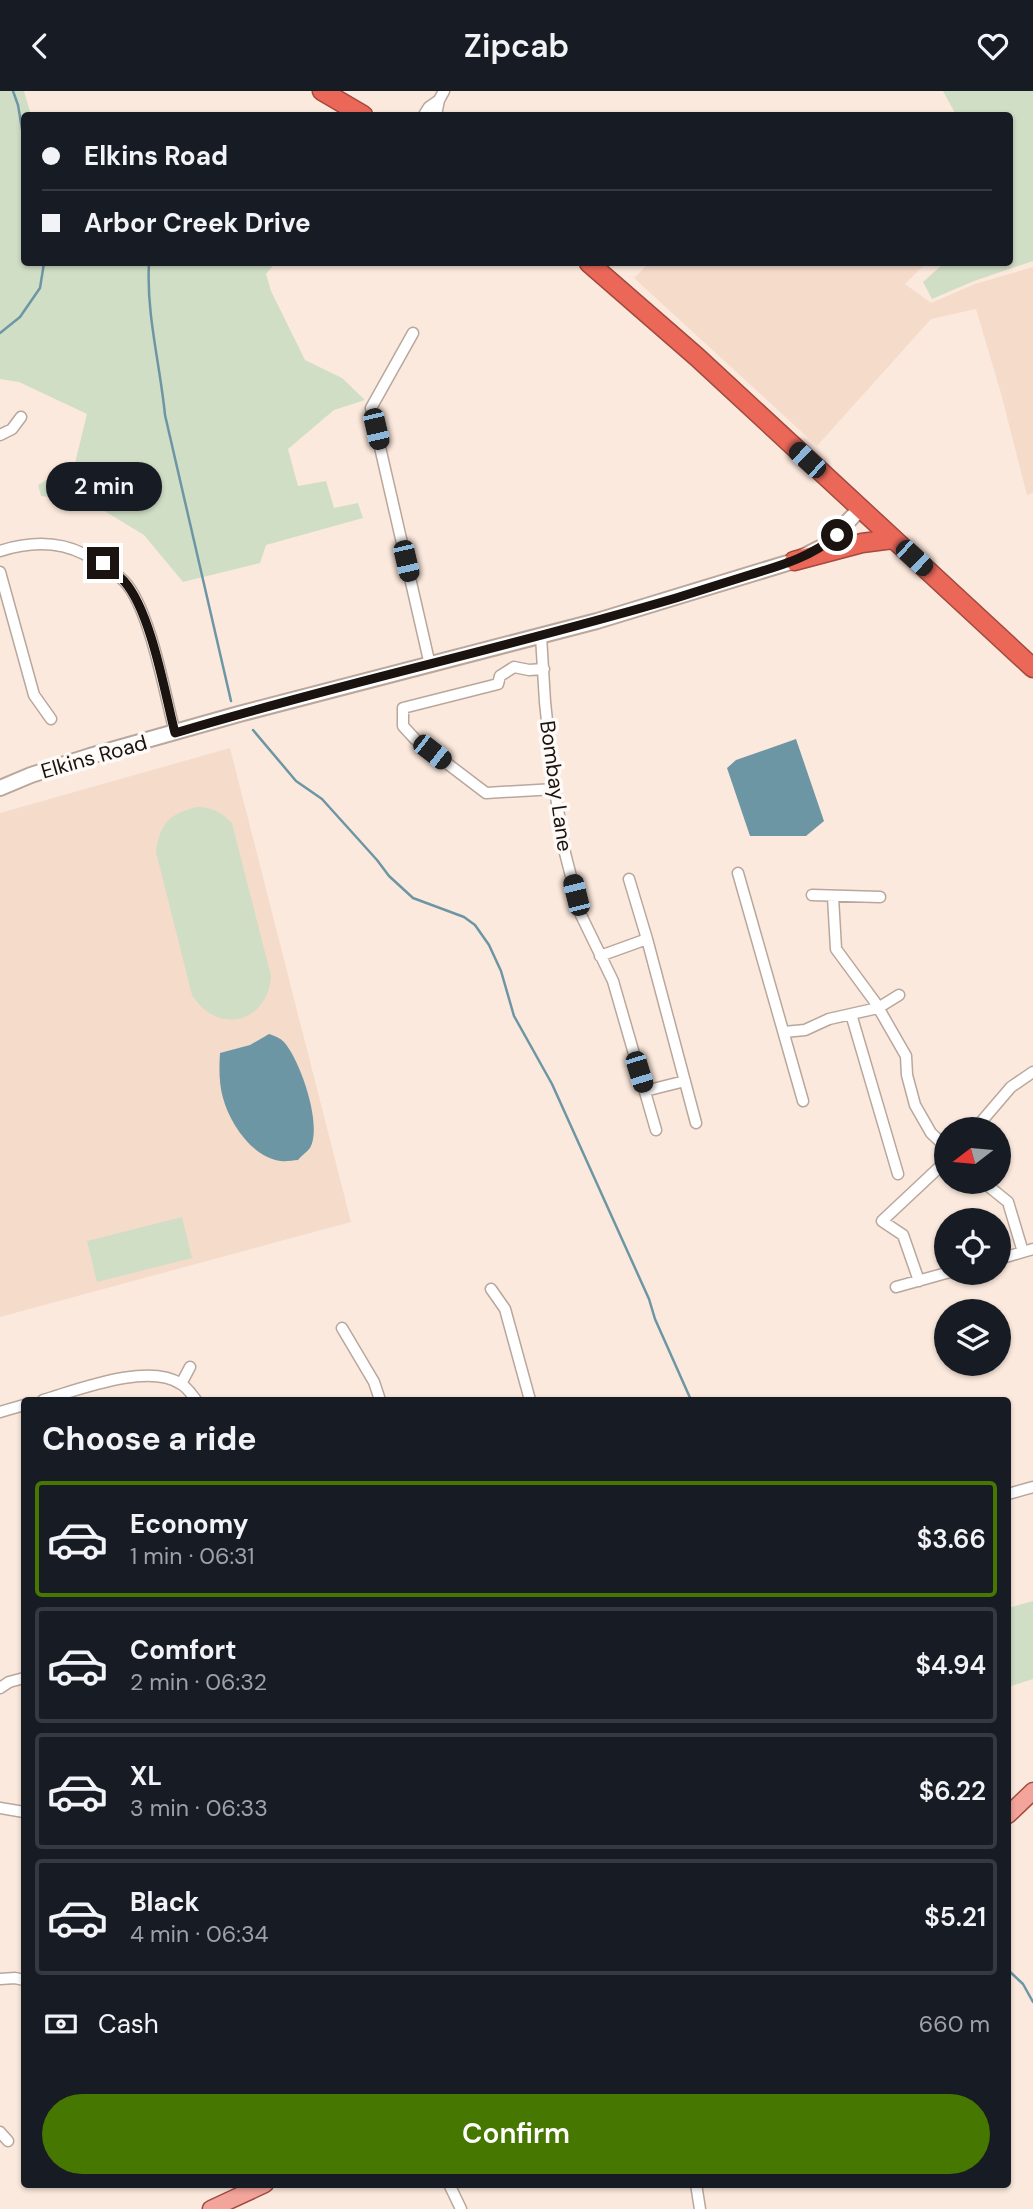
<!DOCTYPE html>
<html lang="en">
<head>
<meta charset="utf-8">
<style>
  body { margin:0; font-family:"DM Sans",sans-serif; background:#242831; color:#f1f3f6; height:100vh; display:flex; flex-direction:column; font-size:26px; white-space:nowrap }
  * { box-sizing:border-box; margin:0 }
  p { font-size:23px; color:#9ea1a6 }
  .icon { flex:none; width:38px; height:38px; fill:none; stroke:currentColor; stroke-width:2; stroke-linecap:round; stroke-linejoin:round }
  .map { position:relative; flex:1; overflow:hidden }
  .panel { position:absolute; left:21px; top:1306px; width:990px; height:791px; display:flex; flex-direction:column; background:#171b24; border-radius:7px; box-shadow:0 2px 5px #0004 }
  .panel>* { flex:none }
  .top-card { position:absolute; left:21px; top:21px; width:992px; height:154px; border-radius:7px; box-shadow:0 2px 5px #0004; display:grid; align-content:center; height:154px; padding:0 21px; background:#171b24 }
  .needle { width:46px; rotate:254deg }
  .fabs { position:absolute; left:934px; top:1026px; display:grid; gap:14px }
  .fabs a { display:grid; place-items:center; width:77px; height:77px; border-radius:50%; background:#171b24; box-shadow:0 2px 5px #0004; font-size:35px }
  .end { position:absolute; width:32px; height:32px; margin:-16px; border:9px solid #1a130f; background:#fff; box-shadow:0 0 0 4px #fff }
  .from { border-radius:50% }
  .bubble { position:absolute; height:49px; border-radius:24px; background:#171b24; box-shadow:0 2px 5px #0004; font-size:23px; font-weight:600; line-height:49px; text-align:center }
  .car { position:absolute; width:21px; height:42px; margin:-21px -10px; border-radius:9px; box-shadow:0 0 5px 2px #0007; background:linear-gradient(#222 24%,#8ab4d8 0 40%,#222 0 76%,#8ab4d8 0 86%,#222 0) }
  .top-card b { display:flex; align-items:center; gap:24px; height:66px; font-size:26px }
  .top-card b+b { border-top:2px solid #363941 }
  .top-card i { width:18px; height:18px; background:#f1f3f6 }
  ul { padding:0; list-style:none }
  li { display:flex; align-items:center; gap:21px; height:116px; margin:0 14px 10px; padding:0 7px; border:4px solid #363941; border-radius:7px }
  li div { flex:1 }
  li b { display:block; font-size:26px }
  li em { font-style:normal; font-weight:600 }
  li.selected { border-color:#467700 }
  li>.icon { width:63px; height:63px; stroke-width:1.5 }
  h2 { padding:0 21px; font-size:32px; line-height:84px }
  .pay { display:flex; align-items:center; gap:18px; height:77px; padding:0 21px; font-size:26px }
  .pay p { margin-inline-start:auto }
  .action { display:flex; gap:14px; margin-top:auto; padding:14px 21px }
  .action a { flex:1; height:80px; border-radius:42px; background:#467700; color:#fff; font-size:28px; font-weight:600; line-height:80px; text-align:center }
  header { display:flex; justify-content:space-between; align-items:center; height:91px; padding:0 21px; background:#171b24; font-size:32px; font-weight:600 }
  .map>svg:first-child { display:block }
</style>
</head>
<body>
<header><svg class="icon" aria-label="back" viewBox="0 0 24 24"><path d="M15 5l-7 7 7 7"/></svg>Zipcab<svg class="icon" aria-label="heart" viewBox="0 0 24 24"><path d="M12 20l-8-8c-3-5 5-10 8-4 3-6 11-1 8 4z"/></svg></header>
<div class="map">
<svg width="1033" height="2118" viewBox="0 0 1033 2118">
  <rect width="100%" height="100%" fill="#fce9dd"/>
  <path fill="#f5dbca" d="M649,172H926L905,193L931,212L975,193L1033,176V402L1027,404L1000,299L976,218L931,228L817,355L634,187Z
    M230,657L351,1131L0,1226V722Z"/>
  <path fill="#d1dec6" d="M0,0H24L31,24H24V172H275L266,183L271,200L305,269L342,287L365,309L334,319L288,358L298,395L326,390L334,417L358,412L363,427L266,454L260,472L183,491L144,444L88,410L41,405L38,394L75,372L87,323L19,291L0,288Z
    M943,0H1033V170L974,190L932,208L923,191L944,172H1010V118L1013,107L1010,103V24H956Z
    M197,716C212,716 221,721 232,732L271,885C268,932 218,945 192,904L156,761C160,732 169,723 197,716Z
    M182,1126L192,1167L97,1191L87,1150Z
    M1033,1510V1588L1008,1596V1517Z"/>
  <path fill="#6d96a5" d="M796,648L824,730L806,745H750L727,677L736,669Z
    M269,943C275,945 280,947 284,951C300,969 323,1034 310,1057C307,1061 301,1065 298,1069C293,1069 286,1071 281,1070C253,1067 230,1033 223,1007C219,993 219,977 220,962L250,954Z"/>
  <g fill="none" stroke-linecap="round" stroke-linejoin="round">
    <path stroke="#6d96a5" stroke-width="2.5" d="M13,0L18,14L24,50
      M149,172C146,222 160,273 165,324L231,610
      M0,242L20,226L40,197L44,172
      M253,639L296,690L322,708L377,769L389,785L413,807L464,826L475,834L489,854L501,880L514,925L552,993L649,1208L655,1228L691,1309
      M1008,1879L1023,1893L1033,1911"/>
    <defs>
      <path id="street" d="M424,24L429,16L439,9
        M436,24L439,9L444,0
        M413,242L371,317L430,574
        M0,344L12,338L21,326
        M0,460C28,451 56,449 84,463C99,470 112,478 124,490C150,517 165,604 175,642
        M0,481L34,604L51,628
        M541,545L545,611L553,687L565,762L581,824L613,890L656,1039
        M544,578L529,579L514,576L500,585L498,593L403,617V635L415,648L486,702L555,698
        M738,782L803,1010
        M812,804L880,806
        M833,806L836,858L875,911L906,965L907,984L915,1014L931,1042L947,1057
        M647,848L696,1032
        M600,865L647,848L629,788
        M851,923L898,1083
        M784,941L805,939L829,928L878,917L899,904
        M645,1000L685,990
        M975,1038L1011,996L1033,981
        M982,1090L1008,1111L1023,1161
        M999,1168L1033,1158
        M919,1190L903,1144L882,1130L947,1069
        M896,1196L950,1181
        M491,1198L505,1218L530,1309
        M342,1237L374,1291L380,1309
        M181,1293L190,1276
        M43,1309C78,1299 148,1271 181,1293C187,1296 192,1304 196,1309
        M0,1321L24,1314
        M1008,1403L1033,1396
        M0,1597L9,1591L24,1587
        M0,1717L24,1721
        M0,1888L15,1887L24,1889
        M0,2041L8,2050
        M449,2093L461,2118
        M696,2093L700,2118"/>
      <path id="secondary" d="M0,697L31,684L90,665L239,623L597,530L794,470L824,455L860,418"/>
      <path id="primary" d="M1008,1724L1033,1700
        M211,2118L265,2093"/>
      <path id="highway" d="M322,0L363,24
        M589,172L697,266L1033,577
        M794,470L862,452L893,448"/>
    </defs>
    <use href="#street" stroke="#b9a79c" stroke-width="13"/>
    <use href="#secondary" stroke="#b9a79c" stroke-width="18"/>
    <use href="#primary" stroke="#a24a3f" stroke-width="19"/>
    <use href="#highway" stroke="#a24a3f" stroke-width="21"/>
    <use href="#street" stroke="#fff" stroke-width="10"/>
    <use href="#secondary" stroke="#fff" stroke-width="14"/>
    <use href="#primary" stroke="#f3a49b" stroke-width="16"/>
    <use href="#highway" stroke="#eb6859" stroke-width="18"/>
  </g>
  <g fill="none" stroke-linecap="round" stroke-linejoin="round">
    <path stroke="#1a130f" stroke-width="9" d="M103,472C110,478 118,484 124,490C151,520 165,603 175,642C341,592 510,556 676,507C699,500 723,492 746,485C779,475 810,467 837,444"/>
  </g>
  <g text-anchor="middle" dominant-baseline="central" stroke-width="7" stroke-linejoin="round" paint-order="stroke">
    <g font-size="21" fill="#1a130f" stroke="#fefaf7">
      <text transform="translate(94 666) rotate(-16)">Elkins Road</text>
      <text transform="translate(556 695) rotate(82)">Bombay Lane</text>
    </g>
  </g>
</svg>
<div class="fabs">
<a><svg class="needle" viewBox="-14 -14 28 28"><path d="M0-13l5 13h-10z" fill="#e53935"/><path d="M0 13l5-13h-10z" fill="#9ea1a6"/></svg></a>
<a><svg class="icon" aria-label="locate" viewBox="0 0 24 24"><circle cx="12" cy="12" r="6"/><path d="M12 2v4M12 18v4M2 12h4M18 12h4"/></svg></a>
<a><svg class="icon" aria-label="layers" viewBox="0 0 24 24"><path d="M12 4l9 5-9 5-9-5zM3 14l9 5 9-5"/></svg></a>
</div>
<i class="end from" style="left:837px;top:444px"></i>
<i class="end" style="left:103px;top:472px"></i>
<div class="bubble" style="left:46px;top:371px;width:116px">2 min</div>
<i class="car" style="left:376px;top:338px;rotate:167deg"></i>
<i class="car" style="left:807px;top:369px;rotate:313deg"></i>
<i class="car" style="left:914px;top:467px;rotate:133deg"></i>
<i class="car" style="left:406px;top:470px;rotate:167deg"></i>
<i class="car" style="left:432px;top:661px;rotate:128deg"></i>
<i class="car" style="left:576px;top:804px;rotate:346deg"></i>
<i class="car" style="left:639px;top:981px;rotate:163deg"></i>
<div class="top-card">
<b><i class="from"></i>Elkins Road</b>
<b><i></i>Arbor Creek Drive</b>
</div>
<section class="panel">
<h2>Choose a ride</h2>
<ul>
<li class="selected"><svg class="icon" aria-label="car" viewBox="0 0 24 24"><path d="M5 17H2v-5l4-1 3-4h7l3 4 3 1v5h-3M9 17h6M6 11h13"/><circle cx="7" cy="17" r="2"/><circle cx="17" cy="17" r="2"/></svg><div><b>Economy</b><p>1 min · 06:31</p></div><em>$3.66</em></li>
<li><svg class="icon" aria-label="car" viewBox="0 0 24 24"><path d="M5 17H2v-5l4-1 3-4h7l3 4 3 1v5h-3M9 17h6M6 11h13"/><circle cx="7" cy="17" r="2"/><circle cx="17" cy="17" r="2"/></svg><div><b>Comfort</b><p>2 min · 06:32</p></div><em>$4.94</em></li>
<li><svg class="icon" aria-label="car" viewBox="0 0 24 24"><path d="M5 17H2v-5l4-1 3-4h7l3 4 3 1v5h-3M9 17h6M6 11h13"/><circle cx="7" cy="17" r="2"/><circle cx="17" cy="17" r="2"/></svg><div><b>XL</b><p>3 min · 06:33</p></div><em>$6.22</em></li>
<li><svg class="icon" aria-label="car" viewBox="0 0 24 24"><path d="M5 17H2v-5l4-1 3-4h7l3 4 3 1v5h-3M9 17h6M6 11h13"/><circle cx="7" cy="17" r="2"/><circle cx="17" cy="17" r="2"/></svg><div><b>Black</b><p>4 min · 06:34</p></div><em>$5.21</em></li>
</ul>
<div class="pay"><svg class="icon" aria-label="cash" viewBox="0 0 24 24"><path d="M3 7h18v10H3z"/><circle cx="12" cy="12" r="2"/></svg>Cash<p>660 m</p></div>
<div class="action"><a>Confirm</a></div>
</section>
</div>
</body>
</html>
